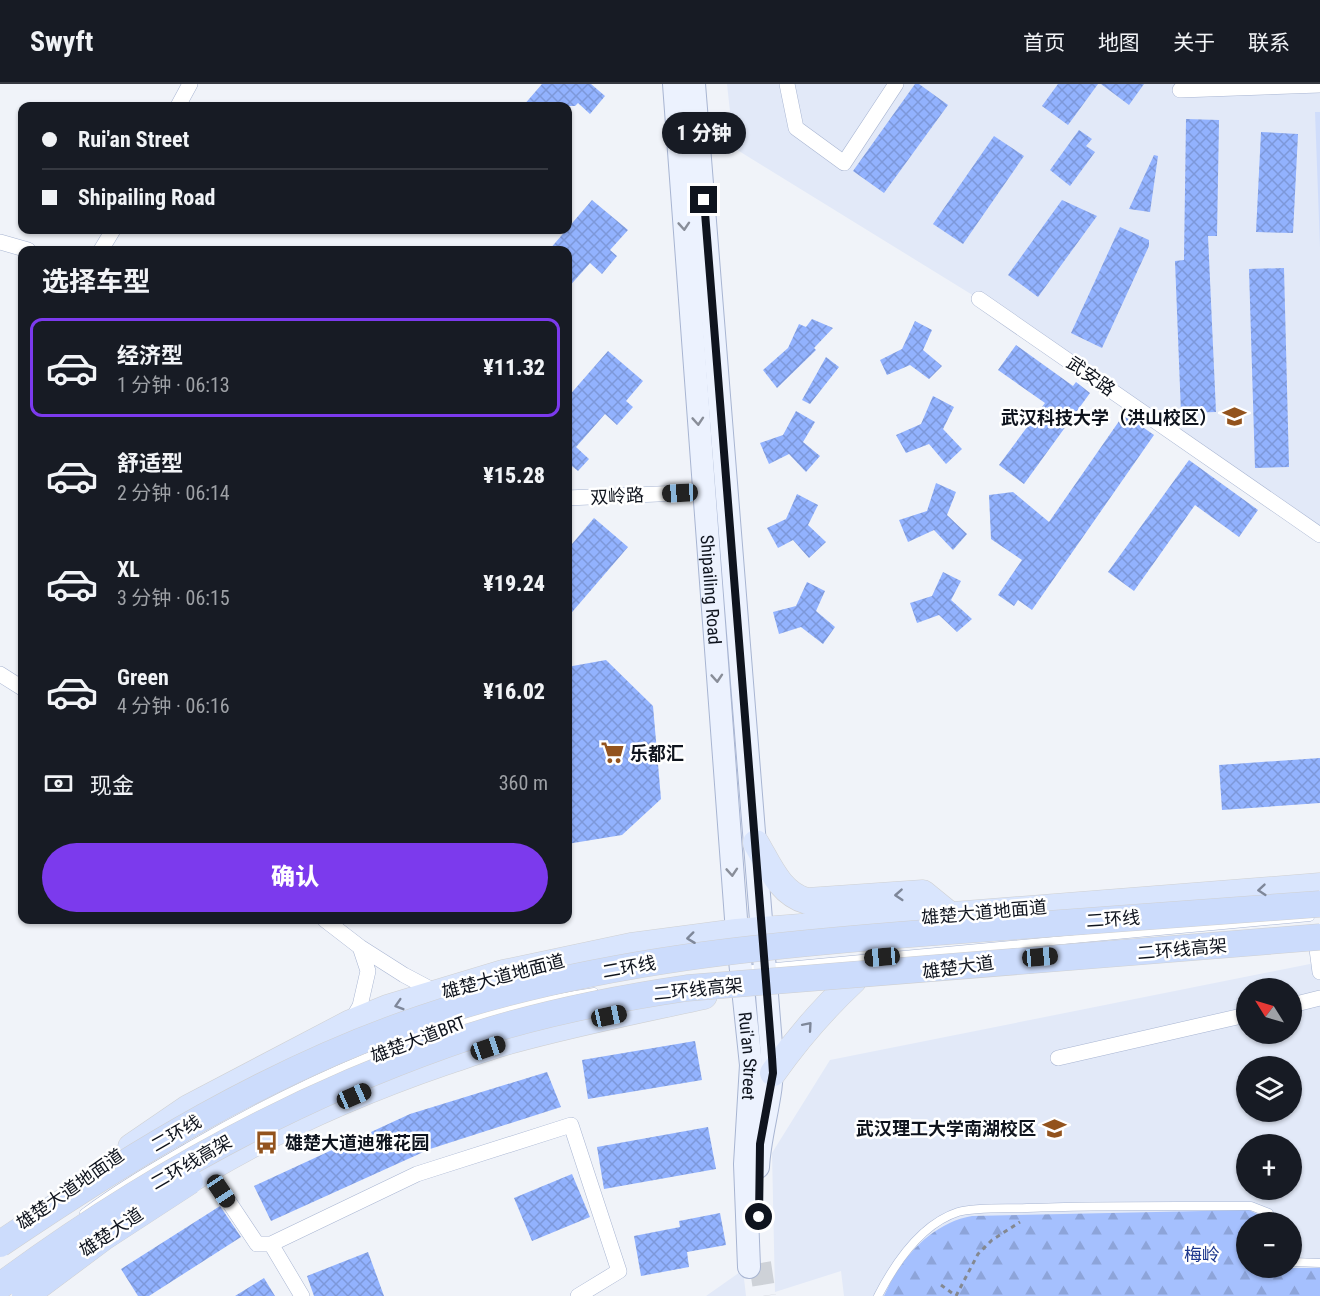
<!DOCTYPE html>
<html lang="zh">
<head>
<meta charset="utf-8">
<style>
  body { margin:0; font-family:"Roboto Condensed","Noto Sans SC",sans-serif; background:#242831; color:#f1f3f6; height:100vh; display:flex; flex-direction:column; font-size:22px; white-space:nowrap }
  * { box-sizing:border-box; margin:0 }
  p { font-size:20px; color:#9ea1a6 }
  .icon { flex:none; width:33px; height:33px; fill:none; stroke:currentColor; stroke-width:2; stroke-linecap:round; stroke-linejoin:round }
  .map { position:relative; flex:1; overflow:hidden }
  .sheet { position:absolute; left:18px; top:162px; width:554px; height:678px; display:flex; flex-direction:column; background:#171b24; border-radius:12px; box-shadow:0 2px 4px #0004 }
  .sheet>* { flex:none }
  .hud { position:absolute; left:18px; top:18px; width:554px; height:132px; border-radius:12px; box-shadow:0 2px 4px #0004; display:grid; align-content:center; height:132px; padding:0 24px; background:#171b24 }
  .needle { width:39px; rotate:307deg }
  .tools { position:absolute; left:1236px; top:894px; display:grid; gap:12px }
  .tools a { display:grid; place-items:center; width:66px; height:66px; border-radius:50%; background:#171b24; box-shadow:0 2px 4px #0004; font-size:30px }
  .end { position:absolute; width:27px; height:27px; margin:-14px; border:8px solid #0f141e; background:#fff; box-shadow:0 0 0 3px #fff }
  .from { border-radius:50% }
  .bubble { position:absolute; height:42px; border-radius:21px; background:#171b24; box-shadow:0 2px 4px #0004; font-size:20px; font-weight:800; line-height:42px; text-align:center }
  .car { position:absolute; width:18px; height:36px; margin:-18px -9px; border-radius:8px; box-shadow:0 0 4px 2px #0007; background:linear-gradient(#222 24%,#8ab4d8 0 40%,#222 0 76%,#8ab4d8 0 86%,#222 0) }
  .hud b { display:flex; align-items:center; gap:21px; height:57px; font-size:22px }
  .hud b+b { border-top:2px solid #363941 }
  .hud i { width:15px; height:15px; background:#f1f3f6 }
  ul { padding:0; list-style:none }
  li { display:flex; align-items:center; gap:18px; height:99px; margin:0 12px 9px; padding:0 12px; border:3px solid transparent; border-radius:12px }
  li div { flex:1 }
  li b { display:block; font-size:22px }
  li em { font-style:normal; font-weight:800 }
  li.on { border-color:#7c3aed }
  li>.icon { width:54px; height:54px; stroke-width:1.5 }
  h2 { padding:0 24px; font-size:27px; line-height:72px }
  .pay { display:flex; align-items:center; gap:15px; height:66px; padding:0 24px; font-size:22px }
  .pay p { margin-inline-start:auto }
  .button { display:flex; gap:12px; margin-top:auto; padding:12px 24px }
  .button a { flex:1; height:69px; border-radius:36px; background:#7c3aed; color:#fff; font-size:24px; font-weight:800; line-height:69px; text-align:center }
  header { display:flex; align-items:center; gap:36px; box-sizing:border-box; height:84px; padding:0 30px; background:#171b24; border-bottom:2px solid #363941 }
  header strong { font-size:28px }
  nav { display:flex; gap:33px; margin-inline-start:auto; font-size:21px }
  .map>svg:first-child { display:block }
</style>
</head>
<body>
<header>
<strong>Swyft</strong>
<nav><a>首页</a><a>地图</a><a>关于</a><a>联系</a></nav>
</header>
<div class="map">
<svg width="1320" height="1212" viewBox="0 0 1320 1212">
  <defs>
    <pattern id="forest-firs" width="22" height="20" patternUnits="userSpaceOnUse" patternTransform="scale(1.5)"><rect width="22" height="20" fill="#a5c0fe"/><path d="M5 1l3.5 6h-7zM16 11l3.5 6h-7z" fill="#8da4d9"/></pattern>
    <pattern id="building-cross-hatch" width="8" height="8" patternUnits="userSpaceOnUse" patternTransform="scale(1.5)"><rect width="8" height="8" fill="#92b2fe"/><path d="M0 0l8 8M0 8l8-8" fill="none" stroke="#7d98d9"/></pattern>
  </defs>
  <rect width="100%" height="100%" fill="#f0f3f9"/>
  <path fill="#e2e9f8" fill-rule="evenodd" d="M727,0H1320V451L979,215L734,64Z
    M1320,878V1212H844L841,1187L775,1208L772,1069L830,976ZM1246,904H1292V950H1246ZM1246,982H1292V1028H1246ZM1246,1060H1292V1106H1246ZM1246,1138H1292V1184H1246Z
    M743,1186L746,1212H706Z"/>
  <path fill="url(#forest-firs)" d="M1249,1126L1263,1133L1266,1138H1246V1184H1320V1212H884C900,1175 931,1139 972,1132Z"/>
  <path fill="#d0ddfb" d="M1315,28H1320V163Z"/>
  <path fill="url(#building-cross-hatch)" d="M542,0H591L605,12L590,30L578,19L575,22H523Z
    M915,0H919L948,21L884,109L853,87Z
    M1058,0H1098L1068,41L1042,22Z
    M1101,0H1144L1129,21Z
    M1186,35L1219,36L1217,152H1208L1216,328L1181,329L1175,177L1184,176Z
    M1079,46L1092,55L1086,62L1095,68L1070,102L1050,86Z
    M1261,48L1298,50L1293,149L1256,148Z
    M994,52L1024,72L963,160L933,140Z
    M1154,71L1158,72L1150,128L1129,125Z
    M592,116L628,146L610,166L617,172L602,190L590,179L567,205V166H549Z
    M1062,116L1097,132L1038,213L1008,191Z
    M1120,143L1149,156V162L1102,264L1071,249Z
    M1284,184L1289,383L1255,384L1249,185Z
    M812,235L833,244L814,264L816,266L777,304L763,286L788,264L799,240L806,243Z
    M915,237L932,246L923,266L942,282L929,295L910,281L887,291L880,276L902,265Z
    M1016,261L1073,302L1076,298L1090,309L1024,400L999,381L1045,319L998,286Z
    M608,267L643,297L626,317L633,323L617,341L605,330L576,363L589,375L578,387L567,378V314Z
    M826,273L839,283L810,320L802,316Z
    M933,312L954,323L943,345L962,365L946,380L929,360L906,369L896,351L921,340Z
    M796,327L815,338L803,358L820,372L806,388L789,370L769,380L760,359L783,351Z
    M1124,330L1154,351L1032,526L1018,516L1014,522L998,511L1022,476L991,455L989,411L1013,408L1049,438Z
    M1189,376L1258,426L1239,453L1195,421L1134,507L1108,488Z
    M936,399L956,408L947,431L967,450L953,466L934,446L908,458L899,436L927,427Z
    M797,410L818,421L808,441L826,458L809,474L793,456L778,464L767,444L786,435Z
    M594,434L628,463L567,534V466Z
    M943,488L961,497L951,516L972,535L957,548L939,531L917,539L910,519L932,512Z
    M807,498L825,507L816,527L835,543L823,560L801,543L779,550L773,528L796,522Z
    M606,576L653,622L661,715L622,751L567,760V583Z
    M1320,674V719L1222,726L1219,681Z
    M695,957L702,996L588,1015L582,976Z
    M547,988L561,1023L430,1065L271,1137L254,1102L410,1030Z
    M708,1043L716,1085L604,1105L597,1063Z
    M572,1090L590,1133L532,1157L514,1114Z
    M220,1122L241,1153L149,1212H138L121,1185Z
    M720,1129L726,1161L687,1168L689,1183L641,1192L634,1152L680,1143L679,1137Z
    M368,1168L384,1212H314L307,1192Z
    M264,1194L275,1212H235Z"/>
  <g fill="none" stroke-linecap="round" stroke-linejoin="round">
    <path stroke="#ced2d8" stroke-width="22" stroke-dasharray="22 11" stroke-linecap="butt" d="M760,1179L765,1212"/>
    <defs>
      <path id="service" d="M743,886L1310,833
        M84,1129C117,1104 152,1084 188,1063C313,990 450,929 594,908
        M1292,1178L1320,1179
        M878,1212C895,1179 921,1140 958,1128C977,1123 1007,1125 1027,1124C1101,1121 1176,1122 1251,1122L1269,1129L1273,1138"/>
      <path id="minor" d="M787,0L796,44L844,79L896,0
        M1180,6L1320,1
        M178,22L190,0
        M0,158L28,166
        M101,166L113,146
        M979,215L1320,451
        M567,414L703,408
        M0,590L22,604
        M325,836L360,863
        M1315,850L1320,888
        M1292,921L1320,914
        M350,939L360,922L368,887L360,863L404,891L438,909
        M1058,974L1246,931
        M207,1085L257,1160H271L417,1090L571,1041L619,1187L578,1212
        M271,1160L302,1212"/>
      <g id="secondary">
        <path id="s1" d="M674,0L737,848L751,981L745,1080L749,1183"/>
        <path d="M694,0L772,973C774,1010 760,1046 758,1083"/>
      </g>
      <path id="primary" d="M756,759C769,781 780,810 807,817L923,809L950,831
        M773,989C797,955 823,925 853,897
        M131,1063L188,1024L350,939L387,924L503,889L631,862L737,848L1320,802
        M171,1108C256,1053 349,1011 445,978C466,971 488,963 509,957C574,939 639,926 704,912"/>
    </defs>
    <use href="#service" stroke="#a8b5d2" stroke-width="9"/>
    <use href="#minor" stroke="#a8b5d2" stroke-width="16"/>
    <use href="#secondary" stroke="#a8b5d2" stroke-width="24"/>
    <use href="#primary" stroke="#cfd0d2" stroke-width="27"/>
    <path stroke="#848890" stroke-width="3" stroke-dasharray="4.5 4.5" stroke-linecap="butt" d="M941,1201L956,1212
      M956,1212L978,1170L992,1156L1020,1138"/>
    <use href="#service" stroke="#fff" stroke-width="8"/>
    <use href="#minor" stroke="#fff" stroke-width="15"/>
    <use href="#secondary" stroke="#ecf2fe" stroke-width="22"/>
    <use href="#primary" stroke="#d9e5fd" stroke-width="26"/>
    <defs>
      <path id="trunk-bridge" d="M0,1160C133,1070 271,985 423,934C593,876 774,860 951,847C1074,838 1197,829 1320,820
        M0,1202C136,1101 285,1018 445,961C523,933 606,916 687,904L1320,853
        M25,1212L104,1153L190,1097"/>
    </defs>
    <use href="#trunk-bridge" stroke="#cfd0d2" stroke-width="27" stroke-linecap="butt"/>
    <use href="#trunk-bridge" stroke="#ccdcfc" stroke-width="26"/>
  </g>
  <defs><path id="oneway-chevron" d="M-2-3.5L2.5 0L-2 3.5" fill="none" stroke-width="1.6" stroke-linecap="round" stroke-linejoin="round" transform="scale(1.5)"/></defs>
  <g stroke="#898e99">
    <use href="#oneway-chevron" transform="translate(684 142) rotate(86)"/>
    <use href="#oneway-chevron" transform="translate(698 337) rotate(86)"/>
    <use href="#oneway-chevron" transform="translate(717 594) rotate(86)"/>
    <use href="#oneway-chevron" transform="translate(732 788) rotate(86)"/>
  </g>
  <g stroke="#7e8799">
    <use href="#oneway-chevron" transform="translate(1262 806) rotate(175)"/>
    <use href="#oneway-chevron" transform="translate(899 811) rotate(176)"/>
    <use href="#oneway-chevron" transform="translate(691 854) rotate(173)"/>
    <use href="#oneway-chevron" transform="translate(399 921) rotate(163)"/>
    <use href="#oneway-chevron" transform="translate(808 942) rotate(-49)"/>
  </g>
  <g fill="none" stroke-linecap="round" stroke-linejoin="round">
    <path stroke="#0f141e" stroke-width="8" d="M704,116L772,973L773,989L760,1060L759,1133"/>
  </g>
  <defs>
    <symbol id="university-bare" viewBox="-9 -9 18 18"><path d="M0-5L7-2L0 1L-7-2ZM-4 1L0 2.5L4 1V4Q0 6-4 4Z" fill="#93531d" stroke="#fff" stroke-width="2.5" paint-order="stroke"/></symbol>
    <symbol id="supermarket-bare" viewBox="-9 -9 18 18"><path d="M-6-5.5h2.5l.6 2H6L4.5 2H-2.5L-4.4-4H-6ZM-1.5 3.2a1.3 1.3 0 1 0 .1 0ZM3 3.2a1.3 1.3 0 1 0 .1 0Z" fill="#93531d" stroke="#fff" stroke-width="2.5" paint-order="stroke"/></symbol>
    <symbol id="bus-bare" viewBox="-9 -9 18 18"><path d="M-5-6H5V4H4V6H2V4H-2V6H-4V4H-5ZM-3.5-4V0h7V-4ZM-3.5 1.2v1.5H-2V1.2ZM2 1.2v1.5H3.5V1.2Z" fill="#93531d" stroke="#fff" stroke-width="2.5" paint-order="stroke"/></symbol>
  </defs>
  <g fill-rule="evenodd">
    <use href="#university-bare" x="1218" y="316" width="33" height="33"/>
    <use href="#supermarket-bare" x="596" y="652" width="33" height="33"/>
    <use href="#university-bare" x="1038" y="1028" width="33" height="33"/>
    <use href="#bus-bare" x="250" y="1042" width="33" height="33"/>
  </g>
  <g text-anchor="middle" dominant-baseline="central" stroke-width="5" stroke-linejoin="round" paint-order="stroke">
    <g font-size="18" fill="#0f141e" stroke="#fff">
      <text transform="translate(1091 292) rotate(35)">武安路</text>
      <text transform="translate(617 412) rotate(-3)">双岭路</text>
      <text stroke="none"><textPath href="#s1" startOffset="507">Shipailing Road</textPath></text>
      <text transform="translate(984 828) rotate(-5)">雄楚大道地面道</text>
      <text transform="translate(1113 835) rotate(-4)">二环线</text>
      <text transform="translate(1182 865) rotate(-5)">二环线高架</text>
      <text transform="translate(629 883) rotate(-10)">二环线</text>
      <text transform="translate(958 883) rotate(-8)">雄楚大道</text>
      <text transform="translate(503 892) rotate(-15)">雄楚大道地面道</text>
      <text transform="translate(698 905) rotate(-6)">二环线高架</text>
      <text transform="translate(418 955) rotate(-21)">雄楚大道BRT</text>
      <text stroke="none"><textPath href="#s1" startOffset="975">Rui'an Street</textPath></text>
      <text transform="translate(176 1049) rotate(-30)">二环线</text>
      <text transform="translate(191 1078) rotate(-30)">二环线高架</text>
      <text transform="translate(70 1105) rotate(-35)">雄楚大道地面道</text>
      <text transform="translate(111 1148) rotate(-34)">雄楚大道</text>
    </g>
    <g font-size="18" font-weight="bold" fill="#0f141e" stroke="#fff" text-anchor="end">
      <text x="1217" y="333">武汉科技大学（洪山校区）</text>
      <text x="630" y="669" text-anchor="start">乐都汇</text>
      <text x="1036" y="1044">武汉理工大学南湖校区</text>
      <text x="285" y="1058" text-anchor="start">雄楚大道迪雅花园</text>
    </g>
    <g font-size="18" fill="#1c378c" stroke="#fff">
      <text x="1202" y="1170">梅岭</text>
    </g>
  </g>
</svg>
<div class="tools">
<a><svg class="needle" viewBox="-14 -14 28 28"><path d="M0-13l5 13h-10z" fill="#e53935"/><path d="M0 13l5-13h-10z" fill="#9ea1a6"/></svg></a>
<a><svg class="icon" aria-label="layers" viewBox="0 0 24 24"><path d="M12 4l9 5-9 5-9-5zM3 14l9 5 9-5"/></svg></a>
<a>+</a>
<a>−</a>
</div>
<i class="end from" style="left:759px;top:1133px"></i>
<i class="end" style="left:704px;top:116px"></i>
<div class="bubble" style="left:662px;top:28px;width:84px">1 分钟</div>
<i class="car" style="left:680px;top:409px;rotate:267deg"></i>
<i class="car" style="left:882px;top:873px;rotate:265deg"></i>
<i class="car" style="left:1040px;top:873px;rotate:85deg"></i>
<i class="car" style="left:609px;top:932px;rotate:78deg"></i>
<i class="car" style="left:488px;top:964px;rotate:71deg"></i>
<i class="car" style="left:354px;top:1012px;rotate:66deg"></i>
<i class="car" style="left:221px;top:1107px;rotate:146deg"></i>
<div class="hud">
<b><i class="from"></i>Rui'an Street</b>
<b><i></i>Shipailing Road</b>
</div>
<section class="sheet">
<h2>选择车型</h2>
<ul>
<li class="on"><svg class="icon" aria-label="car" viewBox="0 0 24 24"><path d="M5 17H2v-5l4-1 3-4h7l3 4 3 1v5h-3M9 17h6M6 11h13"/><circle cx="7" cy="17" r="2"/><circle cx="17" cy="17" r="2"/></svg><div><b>经济型</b><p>1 分钟 · 06:13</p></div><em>¥11.32</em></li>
<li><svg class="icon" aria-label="car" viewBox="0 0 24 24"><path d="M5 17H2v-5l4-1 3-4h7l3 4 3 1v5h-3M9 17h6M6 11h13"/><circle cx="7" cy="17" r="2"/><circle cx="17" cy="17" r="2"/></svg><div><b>舒适型</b><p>2 分钟 · 06:14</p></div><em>¥15.28</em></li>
<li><svg class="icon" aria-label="car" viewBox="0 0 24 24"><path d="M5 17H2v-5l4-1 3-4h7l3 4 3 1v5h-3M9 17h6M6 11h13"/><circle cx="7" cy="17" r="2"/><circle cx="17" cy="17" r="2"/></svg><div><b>XL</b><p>3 分钟 · 06:15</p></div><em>¥19.24</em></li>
<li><svg class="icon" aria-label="car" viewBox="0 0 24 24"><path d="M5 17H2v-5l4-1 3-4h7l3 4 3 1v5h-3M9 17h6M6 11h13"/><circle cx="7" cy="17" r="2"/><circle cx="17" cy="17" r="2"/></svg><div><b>Green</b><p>4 分钟 · 06:16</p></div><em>¥16.02</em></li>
</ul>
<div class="pay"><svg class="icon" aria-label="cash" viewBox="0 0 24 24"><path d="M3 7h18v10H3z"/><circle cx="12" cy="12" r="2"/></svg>现金<p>360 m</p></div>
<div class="button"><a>确认</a></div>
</section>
</div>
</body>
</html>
